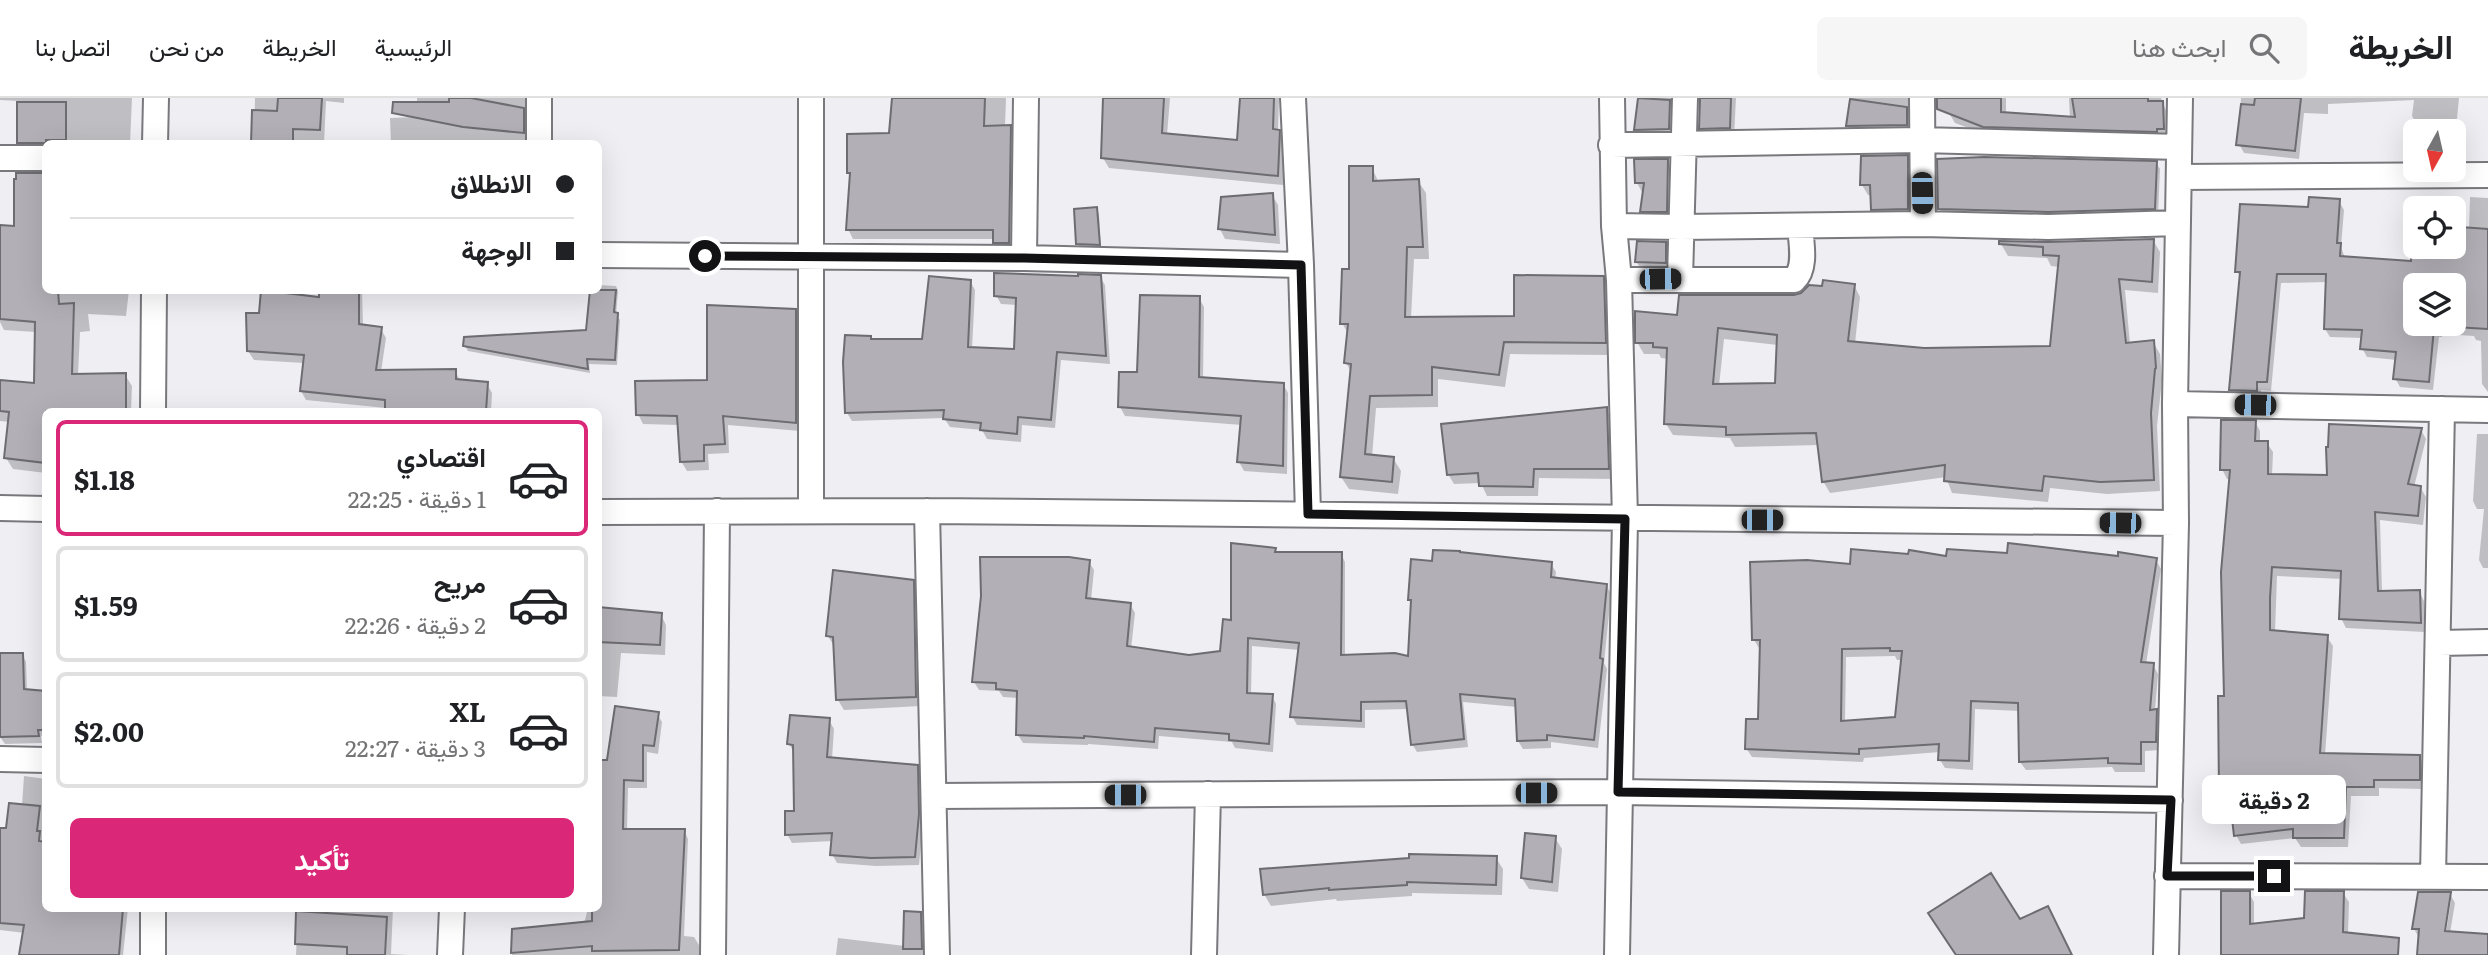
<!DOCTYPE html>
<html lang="ar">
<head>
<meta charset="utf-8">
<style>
  body { margin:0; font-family:Literata,Vazirmatn,serif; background:#f6f6f6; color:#202124; direction:rtl; height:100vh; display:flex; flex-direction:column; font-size:26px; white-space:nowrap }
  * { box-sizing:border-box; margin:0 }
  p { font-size:23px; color:#757577 }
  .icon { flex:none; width:38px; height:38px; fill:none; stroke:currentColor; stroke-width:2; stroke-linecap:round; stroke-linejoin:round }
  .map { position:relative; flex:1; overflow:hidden; direction:ltr }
  .panel { position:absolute; left:42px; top:310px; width:560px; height:504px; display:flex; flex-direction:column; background:#fff; border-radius:10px; box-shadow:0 7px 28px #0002; direction:rtl }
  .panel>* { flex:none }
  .banner { position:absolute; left:42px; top:42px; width:560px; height:154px; border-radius:10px; box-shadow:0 7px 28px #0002; direction:rtl; display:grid; align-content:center; height:154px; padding:0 28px; background:#fff }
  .needle { width:46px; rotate:188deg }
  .tools { position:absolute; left:2403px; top:21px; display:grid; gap:14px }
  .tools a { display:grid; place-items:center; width:63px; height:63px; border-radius:10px; background:#fff; box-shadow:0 7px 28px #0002; font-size:35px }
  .end { position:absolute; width:32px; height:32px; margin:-16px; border:9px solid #121113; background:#fff; box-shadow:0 0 0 4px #fff }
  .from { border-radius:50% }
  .bubble { position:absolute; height:49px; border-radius:10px; background:#fff; box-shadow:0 7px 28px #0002; font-size:23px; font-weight:700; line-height:49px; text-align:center; direction:rtl }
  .car { position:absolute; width:21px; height:42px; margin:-21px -10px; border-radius:9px; box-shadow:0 0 5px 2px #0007; background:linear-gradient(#222 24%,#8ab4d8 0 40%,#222 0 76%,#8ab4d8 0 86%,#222 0) }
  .banner b { display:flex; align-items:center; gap:24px; height:66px; font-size:26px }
  .banner b+b { border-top:2px solid #e0e0e0 }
  .banner i { width:18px; height:18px; background:#202124 }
  ul { padding:12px 0 0; list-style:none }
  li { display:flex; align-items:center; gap:21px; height:116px; margin:0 14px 10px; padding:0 14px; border:4px solid #e0e0e0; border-radius:10px }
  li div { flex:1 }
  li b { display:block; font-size:26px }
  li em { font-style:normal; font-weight:700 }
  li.current { border-color:#db2777 }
  li>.icon { width:63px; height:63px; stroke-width:1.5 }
  .cta { display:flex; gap:14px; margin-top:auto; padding:14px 28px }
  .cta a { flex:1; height:80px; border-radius:10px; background:#db2777; color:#fff; font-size:28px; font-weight:700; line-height:80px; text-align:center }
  header { display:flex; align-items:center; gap:42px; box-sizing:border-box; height:98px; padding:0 35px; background:#fff; border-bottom:2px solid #e0e0e0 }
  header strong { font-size:33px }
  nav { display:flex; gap:38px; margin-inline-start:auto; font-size:24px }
  .search { width:490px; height:63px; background:#f6f6f6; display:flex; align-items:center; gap:18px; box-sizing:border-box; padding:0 24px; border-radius:10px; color:#757577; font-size:26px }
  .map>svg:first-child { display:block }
</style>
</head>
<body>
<header>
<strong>الخريطة</strong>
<div class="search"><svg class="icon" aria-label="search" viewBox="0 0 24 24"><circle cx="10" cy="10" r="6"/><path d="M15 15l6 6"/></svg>ابحث هنا</div>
<nav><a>الرئيسية</a><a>الخريطة</a><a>من نحن</a><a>اتصل بنا</a></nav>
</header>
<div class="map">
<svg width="2488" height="857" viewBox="0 0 2488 857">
  <rect width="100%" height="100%" fill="#efeef3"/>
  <path fill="#0003" fill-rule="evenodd" d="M0,0H132L130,46H46V57L25,56L18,45L19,3L0,2Z
    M255,0H344V5L326,3L324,46H254Z
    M417,0H533L529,46H391L390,20L417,19Z
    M894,0H1006L1005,29H1010L1015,38L1014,154H1000L995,141H853L848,131L851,78L849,75L890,37Z
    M1105,0H1170L1167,37L1238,44L1242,0H1279L1278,33L1284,43L1283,87L1109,70L1103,60Z
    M1640,0H1680L1674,40L1642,41L1636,31Z
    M1700,0H1736L1734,39L1706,40L1701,30Z
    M1852,0H1914L1911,35L1853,36L1848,28Z
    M1950,0H2006V16L2070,21L2069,0H2161L2167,15L2168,40L1990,38L1955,25L1949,15Z
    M2241,0H2459L2456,31L2417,27L2412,18L2414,2L2328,6V16L2304,15L2299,61L2244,55L2239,46Z
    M1907,59L1912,69L1913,121H1879L1873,111L1872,97H1868L1862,87Z
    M1667,63L1674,74L1672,125L1649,124L1642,113L1643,96L1637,85Z
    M2156,65L2160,71L2158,117H1943L1940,111Z
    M1372,70L1380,87L1418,83L1426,95L1429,161H1414L1411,220H1515L1603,179L1610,192L1612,257L1510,256L1505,289L1438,281V309L1376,310L1372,359L1393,360L1401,373L1398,396L1349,391L1341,379L1352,275L1346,265L1349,237L1342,225Z
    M1272,97L1278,107L1280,146L1225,141L1220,131Z
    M2470,99L2488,100V294L2482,286L2481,243L2476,242L2474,238L2443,236L2442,239H2439L2433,292L2400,289L2395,280L2397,262L2367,259L2362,250L2363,240L2330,239L2325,231L2327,184L2281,185L2271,293L2261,292V301L2235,300L2230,292L2241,180L2237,173L2309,111L2339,103L2344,112L2341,149L2345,160L2413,165L2414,145L2415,149H2462L2469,132ZM2415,187H2454V226H2415Z
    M1096,111L1099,116L1101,152L1081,151L1078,146Z
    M15,130L46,192H129L126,218L88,216L90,233L80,234L78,277H125L132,288L131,313H46V375L13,371L6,360L10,324L0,323V284L36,287V234L4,232L0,224V191Z
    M2153,142L2160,154L2158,195L2125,192L2130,246L2153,244L2160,256L2162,282L2157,328L2160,393L2107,396L2050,390L2048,404L1952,395L1946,379L1830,395L1823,383L1819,347L1735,349L1730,340L1673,337L1666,326L1668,261L1661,260L1659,256H1644L1637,244L1679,219L1854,187L1860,199L1855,245L1924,252L2051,250L2059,169L2051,168L2047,160L2008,158L2001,146ZM1724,241L1778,247L1777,287L1719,288Z
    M1665,145L1668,150V170L1639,168L1636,163Z
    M1100,179L1105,187L1110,266L1061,262L1055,330L1022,327L1021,344L987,341L982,332L950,329L944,320L852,323L847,315L872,243H924L970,183L975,192L972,251L1016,253L1018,207L1001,206L996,197Z
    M598,187L616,188L618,193L616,217L620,222L617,267L589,266L590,275L468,253L465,248L588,233Z
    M320,192H362L363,228L381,231L386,240L381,274L455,273L460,282L487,286L492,295L491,313H387L386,310L306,302L301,293L304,265L254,262L248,253L260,216L320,201Z
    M1199,200L1204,209L1203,281L1283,286L1288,295L1287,376L1244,373L1239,364L1242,327L1125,318L1120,309L1139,275Z
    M795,212L801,222L800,333L728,327L729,355L708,356L709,372L687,373L681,363L679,327L643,326L638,316L709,283Z
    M1606,311L1612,321L1614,381L1539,380L1538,398H1487L1481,385L1454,386L1448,376Z
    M2255,324L2260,333V345H2267L2273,354L2272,378H2329L2421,332L2426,341L2414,389H2420L2426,399L2423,427L2380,422L2382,494L2419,493L2424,503L2425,534L2346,530L2341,520L2343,481L2277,478L2275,534L2327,539L2333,548L2325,657L2419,659L2425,668L2424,691L2379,690V698H2351L2348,749H2301L2295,740L2241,746L2236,737L2232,703H2226L2220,694L2226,600L2231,381H2227L2222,371Z
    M2477,336H2488V470H2483L2479,462L2484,411H2477L2473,403Z
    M1275,451L1277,455L1341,456L1345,464V559L1410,560L1412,506L1409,501L1551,466L1556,474L1555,481L1606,487L1611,496L1604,565L1607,571L1598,650L1551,644V650L1523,651L1518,643L1517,609L1463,604L1468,649L1417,654L1412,646L1408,611L1365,612V630L1297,627L1292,618L1300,552L1252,548L1251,597L1272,598L1276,606L1273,654L1235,650L1232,644L1159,638L1158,651L1088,646V647L1023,645L1018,637L1019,600L1003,599L999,593L979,592L974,584L1089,464L1094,472L1091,502L1130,506L1135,515L1131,551L1189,559L1222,554L1232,524Z
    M1948,460L2156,462L2161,471L2146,566L2153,567L2158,576L2155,612L2161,622L2160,652L2145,653V674H2115L2112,669L2026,672L2020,664V613L1975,611L1973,672L1945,670L1940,662V654L1864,660L1863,664L1752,659L1746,650L1760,623L1761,550H1759L1754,542L1851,467ZM1895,558L1897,562H1903L1896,621L1845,624L1846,559Z
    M913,483L919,494L921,608L844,612L838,602L834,548L828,538Z
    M598,511L661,517L666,527L665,557L621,555L617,599L598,598Z
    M22,556L26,564L27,593L46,595V639L41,638L42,645L5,646L0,639V557Z
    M657,616L662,624L658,656L647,654V690H628L627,733L684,732L688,741L684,838L694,839L699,847V857H512L514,832L584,826L588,810H598L609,664Z
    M829,622L834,631L832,661L917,669L922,678L923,726L919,767L876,768L837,765L832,756L833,743L792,745L787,736L796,715L794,654L789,646Z
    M24,678L46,681V810H128L123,857H20L25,835L0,832V731L8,732L22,708Z
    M1555,740L1562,751L1558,794L1529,791L1522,780Z
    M1496,760L1503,771L1502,797L1412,795V798L1337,803L1336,801L1271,808L1264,796Z
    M2249,795L2254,804V827L2306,822L2343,795L2349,804L2348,836L2223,857Z
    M2450,796L2455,805L2450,835L2488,839V857L2420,841L2414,831ZM2448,802H2451L2445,842H2442Z
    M298,810H393L391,856L408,857H296Z
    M920,816L926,826L927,857H836L838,840L905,848Z"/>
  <path fill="#b2b0b6" stroke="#6d6c70" stroke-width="2" fill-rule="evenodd" d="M278,0H322L320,32L293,31V46H251L252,12L277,13Z
    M449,0H471L524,10V35L463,29L392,15L393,4H449Z
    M892,0H985L984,28L1011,27L1009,145H993V132H846L850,75H847V36L889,35Z
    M1103,0H1164L1162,35L1237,42L1240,0H1274L1273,31L1280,32L1278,78L1101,60Z
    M1638,0L1670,2L1669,31L1634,32Z
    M1700,0H1731L1730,30L1699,31Z
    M1937,0H2001V14L2075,19L2072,0H2148V3H2163L2164,31H2157V34L1983,29L1937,11Z
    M2255,0H2301L2295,53L2236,47L2241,6L2254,7Z
    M1850,1L1907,9V27L1846,28Z
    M17,4H66V42H46V45H17Z
    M1908,57V111L1871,112L1870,87H1860L1861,58Z
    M1984,59L2157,63L2155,111L2048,114L1938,111L1937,61Z
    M1634,61H1668L1667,114H1640L1644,85H1635Z
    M1349,68H1373V83L1419,81L1423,149H1407L1405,219L1514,218V177L1604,178L1606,245L1504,244L1499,277L1432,269V297L1370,298L1365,356L1394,359L1392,384L1340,379L1351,266L1344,265L1348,226H1340L1342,171H1349Z
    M16,75H46V192H58L59,206L74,205L72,276L126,275V313H46V365L4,360L9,314L0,313V282L34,285L35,224L0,221V127L14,128V81H16Z
    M1273,95L1275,137L1218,131L1221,99Z
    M2309,99L2340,101L2337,145H2341L2340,158L2411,163L2412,149H2460L2461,129L2488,131V231L2438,228V231L2434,230L2429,284L2393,281L2396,254L2360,251L2362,232L2324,231L2326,176H2277L2267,284H2257V293L2229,292L2240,174H2235L2240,106L2308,109ZM2415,187H2454V226H2415Z
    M1097,109L1100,147L1076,146L1074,111Z
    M2154,141L2152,184L2119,181L2126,245L2154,242L2156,270L2155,271L2151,315L2154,382L2100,384L2044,378L2042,393L1944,383L1945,367L1822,384L1816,335L1726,337V329L1664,326L1667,250L1653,249V245H1635V213L1677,217L1679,197H1794L1801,195L1809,187L1822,188L1823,182L1855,186L1848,243L1924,250L2050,248L2059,158L2043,157V149L1999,146V143L2048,144ZM1718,230L1777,237L1775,285L1713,286Z
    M1637,143L1666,144V165L1635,164Z
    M994,175L1078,178V176L1101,177L1106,258L1057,254L1051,322L1018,319L1017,336L980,332L981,325L943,321L944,312L845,315L843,264L845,237L871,238V241H922L929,178L971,182L968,249L1014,251L1016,200L994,198Z
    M261,192L319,199V192H359V226L382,229L376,272L456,271V281L488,284L486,313H385V302L300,293L304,257L247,253L246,215H259Z
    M590,192H616L614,214L618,215L615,262L587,261L588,271L463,248L464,239L586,232Z
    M1140,197L1200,198L1199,279L1284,285L1283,368L1237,364L1241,318L1118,309L1119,274H1137Z
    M707,207L796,211V325L723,318L725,346L704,347V363L680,364L677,318L636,317L635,283L707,282Z
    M1607,309L1609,371H1534L1533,389L1479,388L1478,375L1447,377L1441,326Z
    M2221,322H2256L2255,343H2268V376L2327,377L2326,349H2328L2329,326L2422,330L2408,386L2421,388L2418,418L2375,414L2378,493L2420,492L2421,525L2339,521L2341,473L2272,469L2270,500V532L2328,537L2320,655L2420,657V682H2374V689H2346L2344,740H2293V731L2234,738L2229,694H2219L2218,598H2224L2221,474L2230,372H2220Z
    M1231,445L1276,450L1275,454H1342L1341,557L1395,555L1408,558L1411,502H1408L1411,461L1432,463L1433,452L1460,453V454L1552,464L1551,479L1607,486L1600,560L1603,561L1594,642L1547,637V642L1517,643L1515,601L1460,596L1464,641L1411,647L1406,603L1361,604V623L1290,619L1299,545L1248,540L1247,595L1273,596L1269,646L1229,642V636L1155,630L1154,644L1084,638V640L1016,637L1017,593L996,591V585L972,584L981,498L980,459H1069L1090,462L1086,500L1131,505L1127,548L1189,557L1220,553L1223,521L1231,522Z
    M2008,445L2118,458V454L2157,460L2141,564L2154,565L2150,612L2157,611L2156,644H2141V666L2108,665V660L2019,664L2018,605L1971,603L1969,663L1938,662L1939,646L1859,651V656L1745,651L1746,621H1758L1760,542H1752L1750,464L1807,462L1850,466L1851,451L1908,456L1909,452L1946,458L1947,451L2007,455ZM1890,550V553H1902L1895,619L1841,623L1842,551Z
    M833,472L914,482L916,599L836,602L833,539L826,538Z
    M598,509L662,515L660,547L598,544Z
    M0,555H23L24,591L46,593V632H38L39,638L0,639Z
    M615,608L659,614L654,648L643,647V683L624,682L623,731H685L679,852L592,853V848L511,855L512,831L592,823V810H598V662H607Z
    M790,617L830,620L827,659L918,667L919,716L915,759L871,760L830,757L832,735L785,737V713H794L793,647L787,646Z
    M9,705L40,708L37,733H40L39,743L46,744V810H123L119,857H19L24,827L0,825V730H6Z
    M1525,735L1556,738L1552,784L1521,780Z
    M1409,756L1497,758L1496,787L1407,784V787L1329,792V790L1263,797L1260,771L1409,760Z
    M1991,775L2020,821L2048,808L2072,857H1956L1928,815Z
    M2221,793H2250V826L2304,820L2305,793H2344L2343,834L2399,840L2398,857H2221Z
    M2418,794H2451L2445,833L2488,836V857H2417L2419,831H2412Z
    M296,813L387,819L385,857H347V849L295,846Z
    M904,813L921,814L922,851H903Z"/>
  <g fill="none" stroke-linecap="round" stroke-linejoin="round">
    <defs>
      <path id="minor" d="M1293,0L1301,167L1308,416
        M1612,0L1614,128L1619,182L1625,421L1617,857
        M1922,0L1923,126
        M155,46L156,0
        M539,46V0
        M1611,47L1921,42L2179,49
        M0,60H46
        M2179,79L2488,77
        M1614,128L1681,129L1923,126L2048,129L2178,125
        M598,157L1024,160L1301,167
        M1024,160L1026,0
        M1680,181L1685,0
        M1619,182H1794C1807,170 1801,144 1800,128
        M2175,306L2488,312
        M153,313L154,192
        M0,410L46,411
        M811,413V0
        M927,413L937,857
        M598,414L927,413L2176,425
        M2439,545L2488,544
        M0,661L46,662
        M934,698L1618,694L2170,702
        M2167,778L2488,779
        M2433,779L2442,311
        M153,810V857
        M450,857L452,810
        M713,857L717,413
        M1204,857L1208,696
        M2166,857L2176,425L2175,306L2180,0"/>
    </defs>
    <use href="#minor" stroke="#79787d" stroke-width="28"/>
    <use href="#minor" stroke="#fff" stroke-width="24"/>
  </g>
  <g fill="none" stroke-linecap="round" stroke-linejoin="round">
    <path stroke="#121113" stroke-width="9" d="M705,158L1024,160L1301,167L1308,416L1625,421L1618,694L2171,702L2167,778H2274"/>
  </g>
</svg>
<div class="tools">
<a><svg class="needle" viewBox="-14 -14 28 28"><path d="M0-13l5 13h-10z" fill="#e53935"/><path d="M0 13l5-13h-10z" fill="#757577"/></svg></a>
<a><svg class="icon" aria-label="locate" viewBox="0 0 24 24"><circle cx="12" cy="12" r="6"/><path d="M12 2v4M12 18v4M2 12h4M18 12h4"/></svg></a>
<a><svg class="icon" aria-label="layers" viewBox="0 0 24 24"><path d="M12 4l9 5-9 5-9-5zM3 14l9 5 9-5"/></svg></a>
</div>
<i class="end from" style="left:705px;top:158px"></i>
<i class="end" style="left:2274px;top:778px"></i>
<div class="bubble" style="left:2202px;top:677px;width:144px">2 دقيقة</div>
<i class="car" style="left:1922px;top:95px;rotate:179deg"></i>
<i class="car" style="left:1660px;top:181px;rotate:89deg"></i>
<i class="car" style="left:2255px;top:307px;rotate:271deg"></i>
<i class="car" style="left:1762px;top:422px;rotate:90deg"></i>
<i class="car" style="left:2120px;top:425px;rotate:271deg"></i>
<i class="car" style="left:1536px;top:695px;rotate:90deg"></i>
<i class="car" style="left:1125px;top:697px;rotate:270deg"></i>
<div class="banner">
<b><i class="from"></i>الانطلاق</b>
<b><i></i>الوجهة</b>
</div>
<section class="panel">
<ul>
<li class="current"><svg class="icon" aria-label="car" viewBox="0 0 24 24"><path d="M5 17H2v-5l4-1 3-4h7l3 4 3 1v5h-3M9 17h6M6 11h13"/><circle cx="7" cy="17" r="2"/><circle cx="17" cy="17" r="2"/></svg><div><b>اقتصادي</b><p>1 دقيقة · 22:25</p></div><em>$1.18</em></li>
<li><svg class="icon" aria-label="car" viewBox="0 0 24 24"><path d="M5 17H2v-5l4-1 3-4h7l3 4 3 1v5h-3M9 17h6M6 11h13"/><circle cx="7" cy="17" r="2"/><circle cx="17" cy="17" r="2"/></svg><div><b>مريح</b><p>2 دقيقة · 22:26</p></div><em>$1.59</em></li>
<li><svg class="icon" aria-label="car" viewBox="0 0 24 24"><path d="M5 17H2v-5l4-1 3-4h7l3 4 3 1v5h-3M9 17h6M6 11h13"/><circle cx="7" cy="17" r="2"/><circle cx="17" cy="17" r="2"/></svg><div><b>XL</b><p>3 دقيقة · 22:27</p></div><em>$2.00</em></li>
</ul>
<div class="cta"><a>تأكيد</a></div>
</section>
</div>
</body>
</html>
